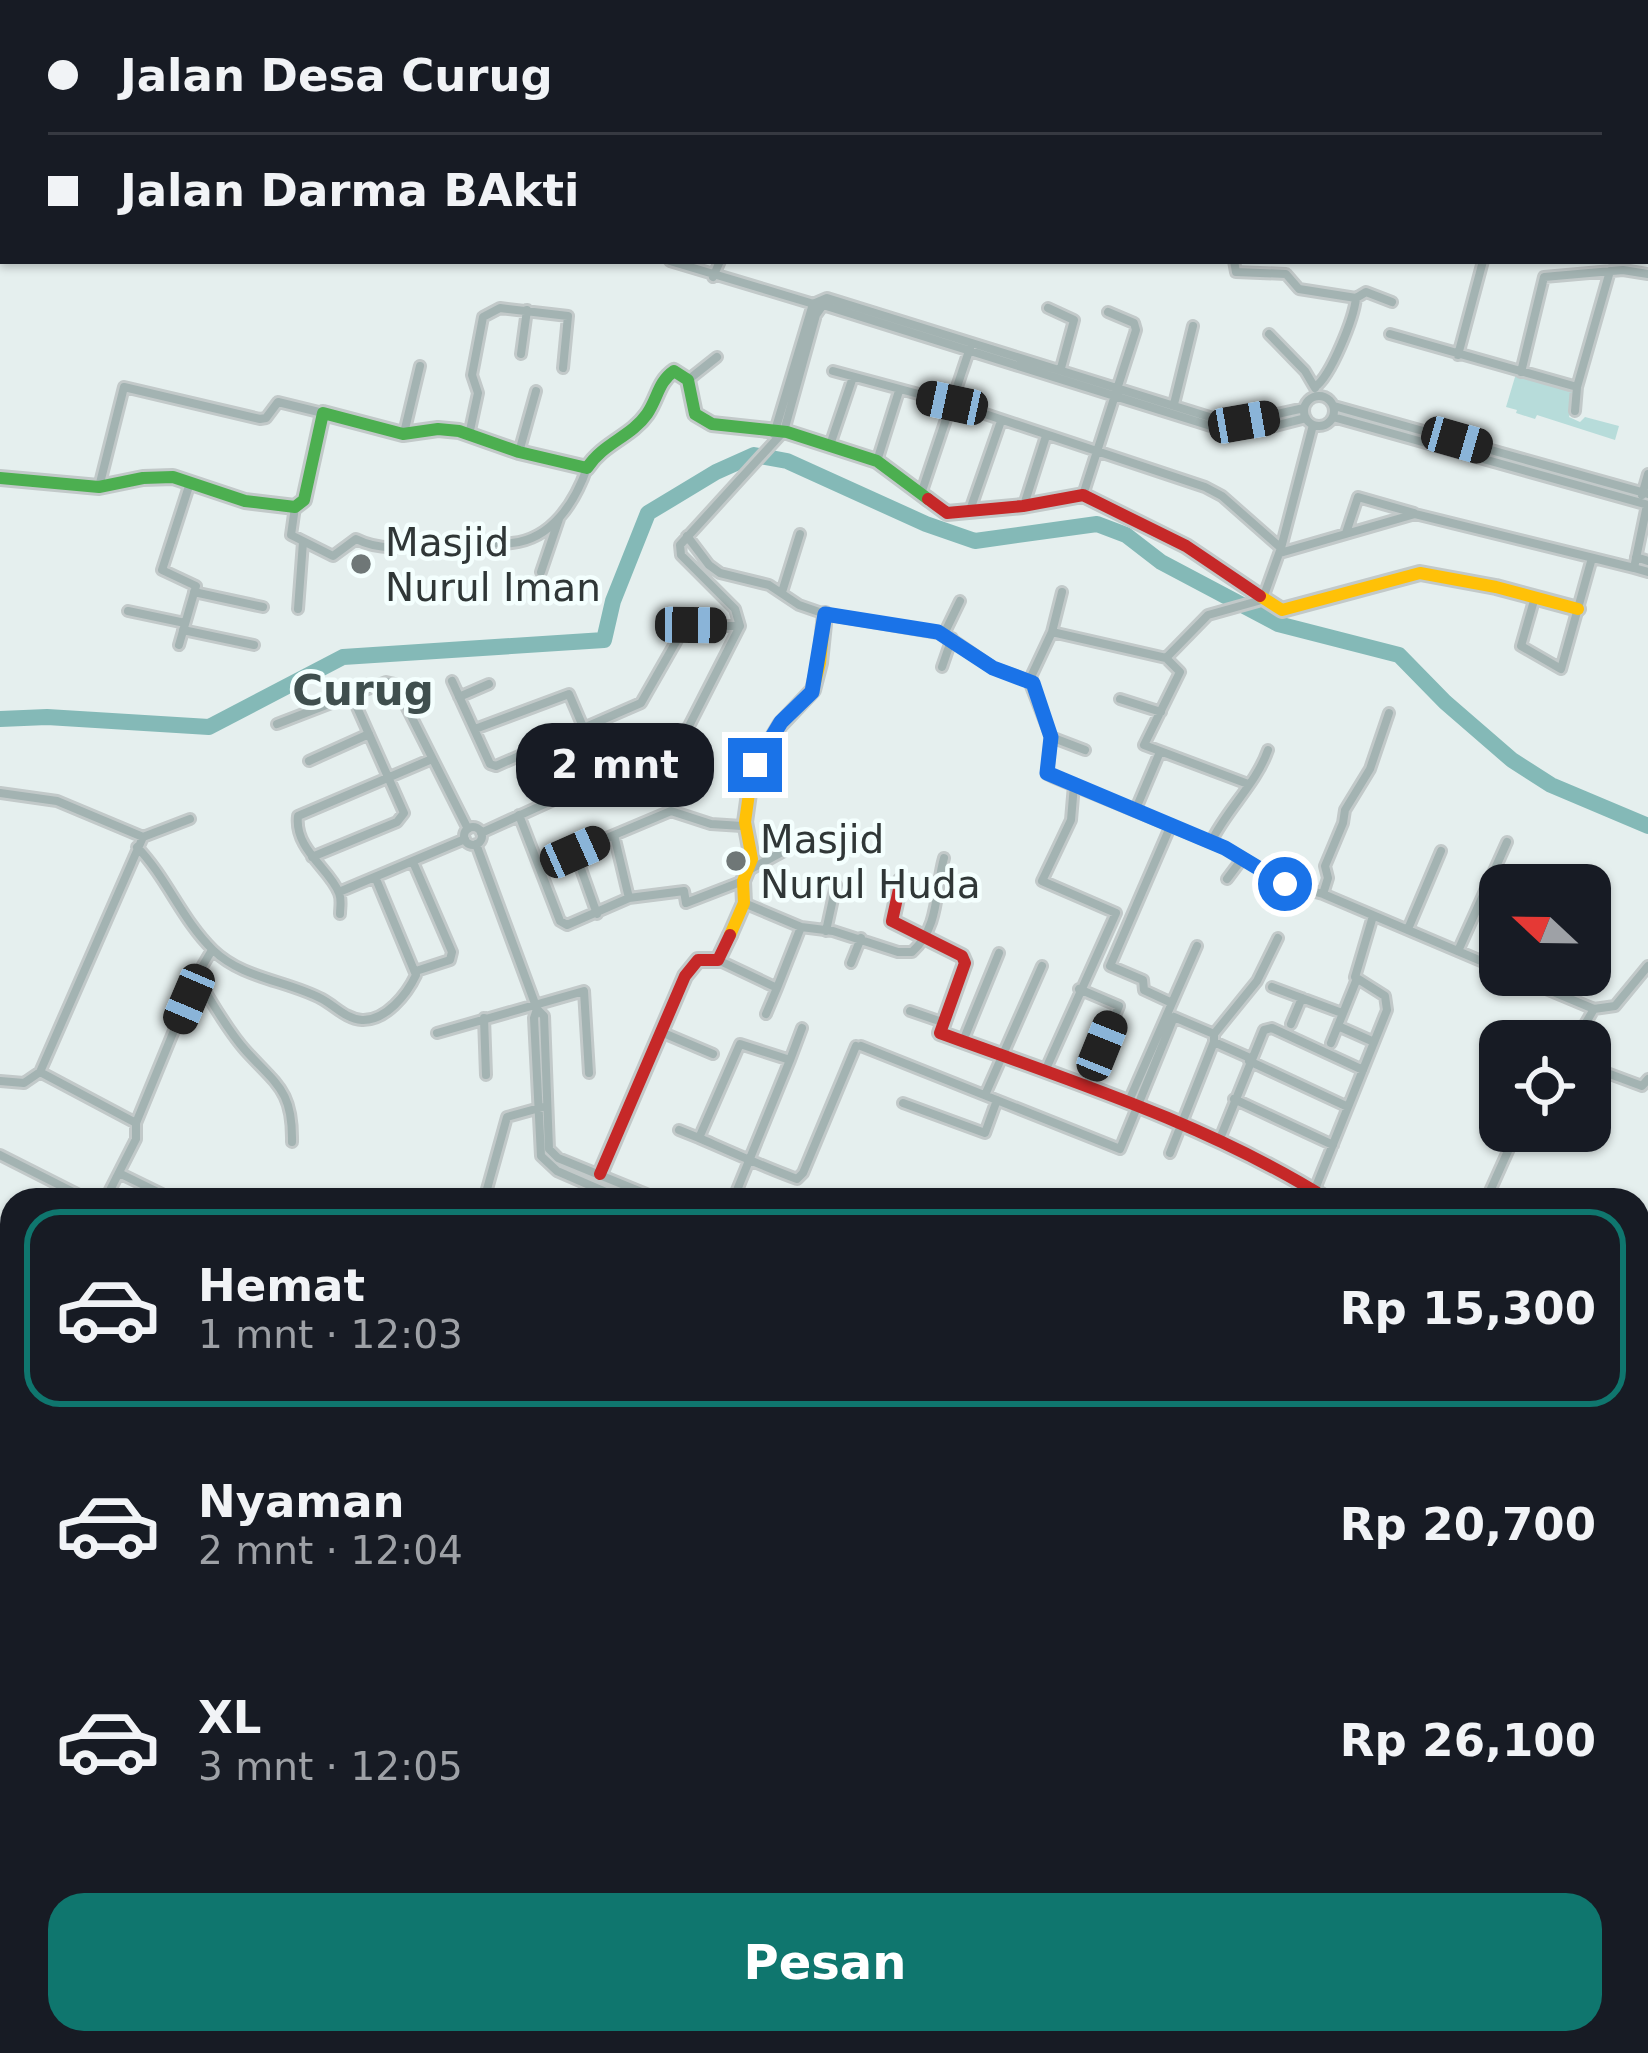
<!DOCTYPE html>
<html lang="id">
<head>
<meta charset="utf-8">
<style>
  body { margin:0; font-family:"DejaVu Sans",sans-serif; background:#20242c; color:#f1f3f6; height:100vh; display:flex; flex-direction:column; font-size:45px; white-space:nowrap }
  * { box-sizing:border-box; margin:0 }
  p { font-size:39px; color:#9ea1a6 }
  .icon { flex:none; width:66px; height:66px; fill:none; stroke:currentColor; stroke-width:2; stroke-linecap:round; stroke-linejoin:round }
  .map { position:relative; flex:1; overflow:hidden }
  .drawer { position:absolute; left:0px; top:1188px; width:1650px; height:867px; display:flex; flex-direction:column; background:#171b24; border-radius:36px 36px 0 0; box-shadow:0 3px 9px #0004 }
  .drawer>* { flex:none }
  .top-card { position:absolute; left:0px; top:0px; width:1650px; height:264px; box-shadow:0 3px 9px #0004; display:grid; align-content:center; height:264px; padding:0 48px; background:#171b24 }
  .needle { width:78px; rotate:292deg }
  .tools { position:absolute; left:1479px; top:864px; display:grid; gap:24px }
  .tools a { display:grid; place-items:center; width:132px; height:132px; border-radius:24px; background:#171b24; box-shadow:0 3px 9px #0004; font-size:60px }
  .end { position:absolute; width:54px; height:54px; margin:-27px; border:15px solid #1a73e8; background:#fff; box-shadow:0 0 0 6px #fff }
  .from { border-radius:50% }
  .bubble { position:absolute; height:84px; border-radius:36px; background:#171b24; box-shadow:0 3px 9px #0004; font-size:39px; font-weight:700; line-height:84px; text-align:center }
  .car { position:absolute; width:36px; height:72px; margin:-36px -18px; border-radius:15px; box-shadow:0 0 9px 3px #0007; background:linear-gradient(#222 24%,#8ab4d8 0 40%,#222 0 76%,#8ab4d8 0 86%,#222 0) }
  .top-card b { display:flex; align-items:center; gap:42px; height:114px; font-size:45px }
  .top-card b+b { border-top:3px solid #363941 }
  .top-card i { width:30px; height:30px; background:#f1f3f6 }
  ul { padding:21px 0 0; list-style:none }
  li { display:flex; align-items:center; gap:36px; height:198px; margin:0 24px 18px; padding:0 24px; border:6px solid transparent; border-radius:36px }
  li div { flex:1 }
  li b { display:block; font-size:45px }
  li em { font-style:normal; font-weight:700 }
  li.on { border-color:#0f766e }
  li>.icon { width:108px; height:108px; stroke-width:1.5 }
  .action { display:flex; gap:24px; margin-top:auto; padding:24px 48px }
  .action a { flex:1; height:138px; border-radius:36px; background:#0f766e; color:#fff; font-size:48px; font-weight:700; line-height:138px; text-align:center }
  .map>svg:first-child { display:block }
</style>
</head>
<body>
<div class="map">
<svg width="1648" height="2053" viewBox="0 0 1648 2053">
  <rect width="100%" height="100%" fill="#e5efee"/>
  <path fill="#b7dcda" d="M1518,367L1579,384L1569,417L1580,422L1585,417L1619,426L1615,440L1537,415L1535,419L1516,413L1517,410L1506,407Z"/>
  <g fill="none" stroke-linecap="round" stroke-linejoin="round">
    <path stroke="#84b9b7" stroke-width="3" d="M726,0H727
      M587,3L593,0
      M0,1807L12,1804"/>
    <path stroke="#84b9b7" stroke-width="9" d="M1093,0L1104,3
      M1079,2043L1323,2050L1373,2044L1429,2053H1474
      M254,2053L268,2043
      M315,2053L320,2043"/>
    <path stroke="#84b9b7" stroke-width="16" d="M0,719L47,717L209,727L343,657L604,640L613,601L648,513L716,472L754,455L787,461L926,524L975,541L1097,524L1126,535L1161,562L1278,624L1399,655L1445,702L1512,760L1551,785L1648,826"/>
    <defs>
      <path id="street" d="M278,0L287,3
        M916,0L932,3
        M1031,0V3
        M217,3L218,0
        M604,3L612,0
        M769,3L770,0
        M822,3L823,0
        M886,3L887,0
        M946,3L947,0
        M1257,3L1258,0
        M1484,3L1485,0
        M1578,3L1579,0
        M1647,88H1648
        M1647,118L1648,120
        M1647,143L1648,142
        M0,155H3
        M670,261L817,305
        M1234,261L1236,272L1286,274L1299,289L1356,298C1354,318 1331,376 1315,387
        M713,277L720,261
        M1356,298L1366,292L1392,302
        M813,304L827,298L1232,424L1304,408
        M1048,308L1074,320L1061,368
        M1269,334L1305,371L1315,388
        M1390,334L1577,387
        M521,354L527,310
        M1458,355L1483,261
        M833,371L952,403L1205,487L1222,496L1281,548
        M1521,372L1544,277L1623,270L1648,274
        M688,380L717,357
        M1304 411a15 15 0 1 1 30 0a15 15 0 1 1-30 0Z
        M1174,404L1193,326
        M1334,406L1648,494
        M1575,411L1577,387L1610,271
        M1333,417L1648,505
        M404,433L420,366
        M774,434L813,304
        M469,435L478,393L472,375L483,317L500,308L568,316L563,368
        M830,445L853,377
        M519,452L536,391
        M877,461L899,391
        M99,487L124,387L260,419L266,418L278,402L323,413
        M922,491L971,345
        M1083,495L1136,330L1134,323L1108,312
        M1642,495L1648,474
        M1024,505L1046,436
        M295,507L291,535L333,556L356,539C386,554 415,545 447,542C469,539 491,545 512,543C552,539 575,502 587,468
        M970,510L1001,421
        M1346,533L1358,497L1414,513
        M687,536L709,565L720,573L769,585L799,605L825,614L944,634L993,668L1029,681
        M1280,553L1415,514L1634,568L1647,505
        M1636,557L1648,561
        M1634,568L1648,572
        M541,572L559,519
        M194,592L263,607
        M782,592L800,534
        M1535,597L1521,646L1561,669L1592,558
        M1263,598L1281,548L1313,425
        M298,609L303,542
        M128,611L185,623
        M183,630L254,645
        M1052,632L1166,658
        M944,634L960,601
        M179,645L196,586L162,570L190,483
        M942,667L952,638
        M452,681L490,764L496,766L641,703L685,626H740
        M1029,681L1051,737L1047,774L1053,777L1225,848L1285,884L1323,894L1500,969
        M1029,681L1052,632L1062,592
        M459,697L489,684
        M1120,699L1161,712
        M277,724L386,682L395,684L468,829
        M475,729L569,694L605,778
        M1051,737L1085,750
        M309,761L369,734
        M1248,784L1144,745L1180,672L1166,658L1208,615L1258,601
        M0,793L57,801L143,837L190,819
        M1135,811L1160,752
        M519,815L560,921L567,925L629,898L614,835L671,811L711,824L742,826
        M1171,825L1110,966L1143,980L1144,990L1172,1003
        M464 836a9 9 0 1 1 18 0a9 9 0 1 1-18 0Z
        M481,833L670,747L689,726L740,626L735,609L681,555L680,545L784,431L816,315L823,305L1227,431L1259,430L1306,418
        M1211,842C1227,809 1256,784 1268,750
        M476,844L537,1009L544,1016L549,1149L558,1158L661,1200
        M137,847C167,878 182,920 213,950C243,979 286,980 322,999C335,1006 346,1019 362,1020C386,1021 407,994 416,975L376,879
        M575,852L597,914
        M312,857L397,822L404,813L352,696
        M413,862L452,952L450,960L416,971
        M540,866L614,835
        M749,870L795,845
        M1227,879L1242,859
        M339,892L465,839
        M1323,894L1328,878L1325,866L1343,823L1345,810L1370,769L1389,713
        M629,898L684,891L686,903L743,881
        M744,903L801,927L833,931L898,952H912C940,927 935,889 944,858
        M340,914C340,907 342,900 339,893C330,869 294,849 298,816L432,759
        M1408,929L1441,851
        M826,931L836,885
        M1458,951L1507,842
        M718,960L777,988L801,927
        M851,963L861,938
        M1513,975L1594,1009
        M196,977C212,1001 226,1029 246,1051C277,1085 293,1091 292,1142
        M1272,987L1342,1013
        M1079,989L1119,1006L1086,1086
        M537,1009L534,1018L541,1156L557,1171L624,1200
        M910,1011L942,1022
        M766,1014L777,988
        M1174,1017L1214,1034
        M484,1018L486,1075
        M1291,1024L1302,998
        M1338,1026L1374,1042
        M661,1032L713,1054
        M437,1033L584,991L589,1073
        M963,1041L999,953
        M1575,1041L1594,1009L1615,1006L1648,966
        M1214,1042L1250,1058
        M1331,1043L1356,981
        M861,1046L1120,1149L1174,1017
        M790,1060L802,1028
        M1249,1061L1348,1107
        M1045,1071L1116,913L1042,881L1071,820L1074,785
        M40,1072L143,837
        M1607,1073L1642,1086L1648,1079
        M0,1081L24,1083L40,1072L136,1123V1139L105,1200
        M985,1095L1042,966
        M1234,1099L1333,1145
        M1129,1101L1197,946
        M903,1103L985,1133L997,1100
        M136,1123L196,977L212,950
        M679,1130L699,1138
        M1219,1141L1264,1030L1272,1028L1363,1070
        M1170,1153L1214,1042V1034L1257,981L1278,938
        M0,1155L89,1200
        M119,1173L168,1197
        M1315,1189L1387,1010L1385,996L1355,977L1373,916
        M484,1200L507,1117L543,1107
        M733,1200L790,1060L740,1044L699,1138C731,1152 764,1167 797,1179L803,1173L856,1046
        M1486,1200L1517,1131
        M1638,1256L1648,1259
        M0,1337L12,1342
        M1638,1406L1646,1385
        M0,1409L12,1385
        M0,1494L12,1500
        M1638,1512L1648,1485
        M1638,1545L1648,1549
        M0,1623L12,1629
        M0,1732L12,1708
        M0,1732L12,1738
        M1638,1871L1648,1837
        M196,2053L215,2043
        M329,2053L331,2043
        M639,2053L640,2043
        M814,2053L815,2043
        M1239,2053L1246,2043
        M1642,2053L1648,2028"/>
      <path id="fast" d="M0,478L99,487L143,478L173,477L245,501L295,507L304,500L323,413L403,434L438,429L459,431L519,452L587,468C603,443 631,437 647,414C658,398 658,382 674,371L688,380L695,414L712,424L787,432L877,461L928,499
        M1638,2008L1648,2010
        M291,2053L298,2043"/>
      <path id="slow" d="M1260,596L1282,610L1420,573L1496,587L1578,609
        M730,935L744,903L743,881L752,859L745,822L752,772L780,725L813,690L820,663L825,614
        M0,1590L12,1595"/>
      <path id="jam" d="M928,499L947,513L1023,506L1083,495L1186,546L1260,596
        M901,880L892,921L962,956L965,963L940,1033C1072,1081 1210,1125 1329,1200
        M600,1174L685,976L698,960H718L730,935"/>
    </defs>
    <use href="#street" stroke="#c2c9c9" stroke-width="14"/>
    <use href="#fast" stroke="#c2c9c9" stroke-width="18"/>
    <use href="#slow" stroke="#c2c9c9" stroke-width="18"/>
    <use href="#jam" stroke="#c2c9c9" stroke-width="18"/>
    <use href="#street" stroke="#a3b3b2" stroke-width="8"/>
    <use href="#fast" stroke="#4caf50" stroke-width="12"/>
    <use href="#slow" stroke="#ffc107" stroke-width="12"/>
    <use href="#jam" stroke="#c62828" stroke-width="12"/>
  </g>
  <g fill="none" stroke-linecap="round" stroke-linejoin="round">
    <path stroke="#1a73e8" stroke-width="15" d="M755,765L781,722L812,692L825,614L938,632L993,668L1033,683L1051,737L1047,773L1225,848L1285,884"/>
  </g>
  <g fill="#6f7777" stroke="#f4fffe" stroke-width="4.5">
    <circle cx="361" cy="564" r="12"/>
    <circle cx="736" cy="861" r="12"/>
  </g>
  <g text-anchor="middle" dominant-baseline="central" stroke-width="9" stroke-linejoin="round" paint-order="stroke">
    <g font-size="39" fill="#303737" stroke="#f4fffe" text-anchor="start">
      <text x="385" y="542">Masjid<tspan x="385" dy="45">Nurul Iman</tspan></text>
      <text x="760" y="839">Masjid<tspan x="760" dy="45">Nurul Huda</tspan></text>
    </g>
    <g font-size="42" font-weight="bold" fill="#3f4f4e" stroke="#f4fffe">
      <text x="363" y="690">Curug</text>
    </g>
  </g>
</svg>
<div class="tools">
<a><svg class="needle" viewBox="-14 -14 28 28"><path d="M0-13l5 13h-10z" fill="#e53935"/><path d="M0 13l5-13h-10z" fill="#9ea1a6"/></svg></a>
<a><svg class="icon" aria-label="locate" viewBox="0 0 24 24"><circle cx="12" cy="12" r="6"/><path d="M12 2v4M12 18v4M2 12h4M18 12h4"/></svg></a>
</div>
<i class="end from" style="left:1285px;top:884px"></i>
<i class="end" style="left:755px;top:765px"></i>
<div class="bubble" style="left:516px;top:723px;width:198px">2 mnt</div>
<i class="car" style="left:952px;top:403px;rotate:282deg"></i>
<i class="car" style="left:1244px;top:422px;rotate:80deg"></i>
<i class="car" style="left:1457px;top:440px;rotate:106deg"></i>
<i class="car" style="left:691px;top:625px;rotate:91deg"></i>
<i class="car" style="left:575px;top:852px;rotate:66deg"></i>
<i class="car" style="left:189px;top:999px;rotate:203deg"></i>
<i class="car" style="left:1102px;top:1046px;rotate:22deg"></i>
<div class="top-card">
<b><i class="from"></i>Jalan Desa Curug</b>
<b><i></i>Jalan Darma BAkti</b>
</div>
<section class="drawer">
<ul>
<li class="on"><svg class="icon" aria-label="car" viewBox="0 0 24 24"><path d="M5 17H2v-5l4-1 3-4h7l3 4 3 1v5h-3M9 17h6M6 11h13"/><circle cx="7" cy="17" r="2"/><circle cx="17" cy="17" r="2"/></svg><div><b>Hemat</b><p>1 mnt · 12:03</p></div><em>Rp 15,300</em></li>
<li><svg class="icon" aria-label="car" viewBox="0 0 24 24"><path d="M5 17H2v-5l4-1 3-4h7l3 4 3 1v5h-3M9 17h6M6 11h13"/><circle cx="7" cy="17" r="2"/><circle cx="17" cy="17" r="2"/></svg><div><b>Nyaman</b><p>2 mnt · 12:04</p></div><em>Rp 20,700</em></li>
<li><svg class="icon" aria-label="car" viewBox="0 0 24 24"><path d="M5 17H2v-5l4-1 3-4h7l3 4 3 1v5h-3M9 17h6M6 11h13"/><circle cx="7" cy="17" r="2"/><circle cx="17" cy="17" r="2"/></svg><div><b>XL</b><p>3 mnt · 12:05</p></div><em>Rp 26,100</em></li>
</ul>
<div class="action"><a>Pesan</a></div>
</section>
</div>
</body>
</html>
